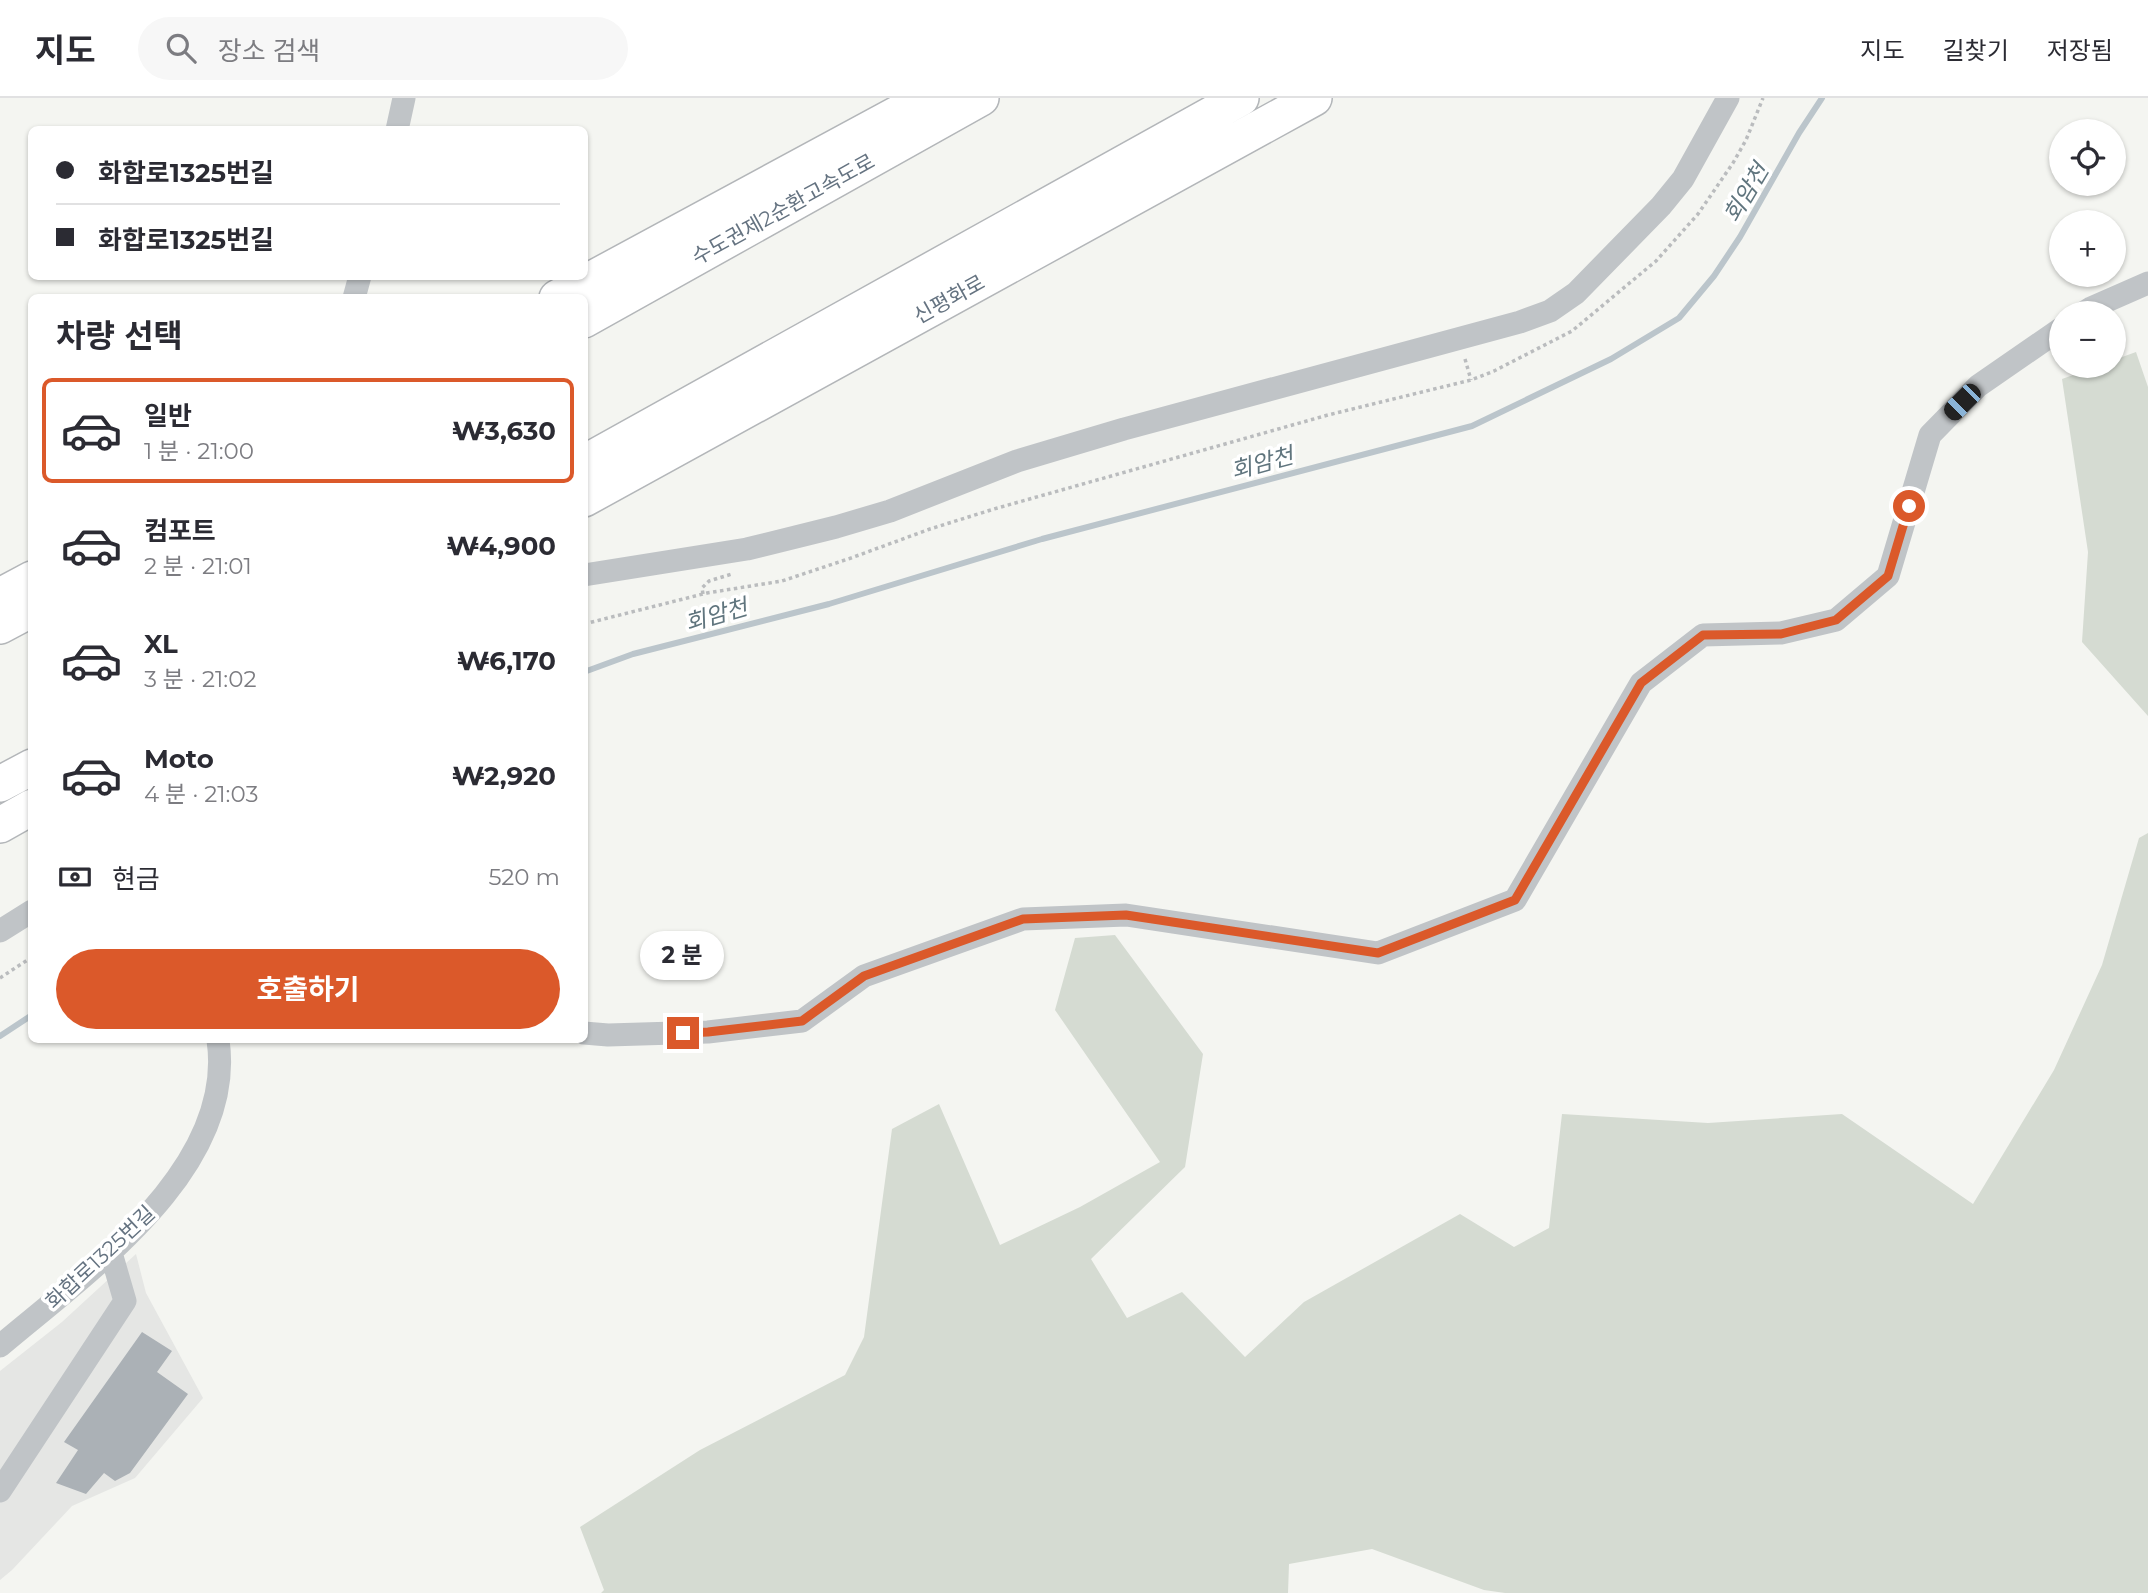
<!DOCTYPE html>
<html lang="ko">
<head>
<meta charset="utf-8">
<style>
  body { margin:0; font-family:Montserrat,"Noto Sans KR",sans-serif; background:#f7f7f7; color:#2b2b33; height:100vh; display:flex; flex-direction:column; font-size:26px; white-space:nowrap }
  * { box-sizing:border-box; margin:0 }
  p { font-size:23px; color:#7c7c81 }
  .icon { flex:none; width:38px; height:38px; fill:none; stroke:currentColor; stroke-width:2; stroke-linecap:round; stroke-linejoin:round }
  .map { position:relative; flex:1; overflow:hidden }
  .sheet { position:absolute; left:28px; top:196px; width:560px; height:749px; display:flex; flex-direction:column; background:#fff; border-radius:10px; box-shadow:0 2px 5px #0004 }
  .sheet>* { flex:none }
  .top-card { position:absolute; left:28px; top:28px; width:560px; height:154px; border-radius:10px; box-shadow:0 2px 5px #0004; display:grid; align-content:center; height:154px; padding:0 28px; background:#fff }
  .tools { position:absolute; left:2049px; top:21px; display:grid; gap:14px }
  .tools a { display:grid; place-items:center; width:77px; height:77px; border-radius:50%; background:#fff; box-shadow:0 2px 5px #0004; font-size:35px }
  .end { position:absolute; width:32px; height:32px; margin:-16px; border:9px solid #db592a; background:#fff; box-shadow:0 0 0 4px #fff }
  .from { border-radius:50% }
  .bubble { position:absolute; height:49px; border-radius:24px; background:#fff; box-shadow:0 2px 5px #0004; font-size:23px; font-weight:700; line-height:49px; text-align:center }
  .car { position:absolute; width:21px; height:42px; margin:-21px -10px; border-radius:9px; box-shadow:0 0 5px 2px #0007; background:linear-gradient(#222 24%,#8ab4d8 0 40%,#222 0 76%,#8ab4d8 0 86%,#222 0) }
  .top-card b { display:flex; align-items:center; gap:24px; height:66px; font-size:26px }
  .top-card b+b { border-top:2px solid #e1e1e2 }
  .top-card i { width:18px; height:18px; background:#2b2b33 }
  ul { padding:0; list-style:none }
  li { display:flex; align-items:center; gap:21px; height:105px; margin:0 14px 10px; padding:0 14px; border:4px solid transparent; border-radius:10px }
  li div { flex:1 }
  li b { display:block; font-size:26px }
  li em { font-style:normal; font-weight:700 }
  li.on { border-color:#db592a }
  li>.icon { width:63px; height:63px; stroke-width:1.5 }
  h2 { padding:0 28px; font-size:32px; line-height:84px }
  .pay { display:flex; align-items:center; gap:18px; height:77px; padding:0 28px; font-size:26px }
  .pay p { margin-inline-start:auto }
  .cta { display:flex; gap:14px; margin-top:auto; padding:14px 28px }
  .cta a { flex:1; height:80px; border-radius:42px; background:#db592a; color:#fff; font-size:28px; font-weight:700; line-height:80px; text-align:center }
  header { display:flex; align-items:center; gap:42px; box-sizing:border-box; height:98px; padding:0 35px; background:#fff; border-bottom:2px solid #e1e1e2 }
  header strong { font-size:33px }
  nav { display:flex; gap:38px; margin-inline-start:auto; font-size:24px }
  .search { width:490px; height:63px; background:#f7f7f7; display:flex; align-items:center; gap:18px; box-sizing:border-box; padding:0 24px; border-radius:38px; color:#7c7c81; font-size:26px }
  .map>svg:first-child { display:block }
</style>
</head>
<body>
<header>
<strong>지도</strong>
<div class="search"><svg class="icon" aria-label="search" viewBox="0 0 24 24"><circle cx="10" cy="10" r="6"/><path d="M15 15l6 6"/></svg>장소 검색</div>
<nav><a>지도</a><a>길찾기</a><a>저장됨</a></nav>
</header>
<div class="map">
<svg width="2148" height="1495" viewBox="0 0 2148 1495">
  <rect width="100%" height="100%" fill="#f4f5f1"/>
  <path fill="#e5e6e4" d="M136,1156L146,1195L203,1300L135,1380L72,1408L12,1472L0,1482V1273L62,1224Z"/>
  <path fill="#d5dbd2" d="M2136,254L2148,289V618L2082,544L2088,454L2062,281L2098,268H2114V262Z
    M2148,735V1495H1505L1484,1492L1372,1451L1289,1466L1288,1495H601L604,1492L580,1429L700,1352L845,1277L864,1239L892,1031L939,1006L1000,1147L1080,1109L1160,1064L1055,912L1075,840L1115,837L1203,956L1185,1069L1091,1161L1127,1220L1182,1194L1245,1259L1304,1204L1460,1116L1514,1149L1549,1130L1562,1016L1708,1025L1842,1016L1973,1106L2054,972L2102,867L2139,740Z"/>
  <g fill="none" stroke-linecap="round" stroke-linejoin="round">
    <path stroke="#bbc5cb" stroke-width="6" d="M584,574L633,556L829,506L1042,441L1472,328L1611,261L1679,220L1714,178L1740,139L1799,35L1822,0
      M0,938L32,917"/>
  </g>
  <path fill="#abb1b6" d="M142,1234L172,1253L157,1274L188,1296L130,1375L115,1383L104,1375L86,1396L56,1385L78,1352L64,1344Z"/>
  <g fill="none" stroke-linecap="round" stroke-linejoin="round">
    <defs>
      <path id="highway" d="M557,200L927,0
        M584,222L981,0
        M584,365L1241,0
        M584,401L1314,0
        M0,498L32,481
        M0,528L32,511
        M0,686L32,669
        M0,727L32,709"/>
    </defs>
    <use href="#highway" stroke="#b3b6b9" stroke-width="38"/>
    <path stroke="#babcbe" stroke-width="3.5" stroke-dasharray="3.5 3.5" stroke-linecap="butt" d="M1465,261L1471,282
      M703,496L702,490L709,483L732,476
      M584,526L707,495L782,483L851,460L930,431L994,411L1328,317L1471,282L1494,273L1572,233L1656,163L1698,116L1733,65L1746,42L1763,0
      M0,880L32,859"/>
    <path stroke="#c0c4c7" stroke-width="23" d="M397,32L404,0
      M354,200L360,178
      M2083,215L2091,210L2148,185
      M584,477L747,451L836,429L890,413L1017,363L1124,331L1520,224L1550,213L1576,195L1661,108L1683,81L1728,0
      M0,833L32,813
      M584,935L608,937L708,934L802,923L864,878L1023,821L1126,817L1378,855L1515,802L1641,585L1703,537L1781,535L1836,522L1888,478L1930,337L1978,288L2062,230
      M0,1248C86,1175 237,1071 218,942
      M0,1393L125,1203L111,1155"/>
    <use href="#highway" stroke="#fff" stroke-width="35"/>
  </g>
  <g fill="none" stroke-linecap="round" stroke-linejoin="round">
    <path stroke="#db592a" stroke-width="9" d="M683,935L708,934L802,923L864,878L1023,821L1126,817L1378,855L1515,802L1641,585L1703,537L1781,536L1836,522L1888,478L1909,408"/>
  </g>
  <g text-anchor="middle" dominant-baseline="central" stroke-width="7" stroke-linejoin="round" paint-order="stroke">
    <g font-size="21" fill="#657381" stroke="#fff">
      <text transform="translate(783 111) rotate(-29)">수도권제2순환고속도로</text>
      <text transform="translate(949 201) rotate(-29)">신평화로</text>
      <text transform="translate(100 1159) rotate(-43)">화합로1325번길</text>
    </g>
    <g font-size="23" font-style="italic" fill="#60757e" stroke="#fff">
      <text transform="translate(1746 95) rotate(-59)">회암천</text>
      <text transform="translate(1262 365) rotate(-15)">회암천</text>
      <text transform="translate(716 517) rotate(-16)">회암천</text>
    </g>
  </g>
</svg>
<div class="tools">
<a><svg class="icon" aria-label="locate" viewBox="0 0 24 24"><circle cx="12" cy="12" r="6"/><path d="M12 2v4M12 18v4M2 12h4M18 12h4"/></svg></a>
<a>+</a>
<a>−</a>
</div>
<i class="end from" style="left:1909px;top:408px"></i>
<i class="end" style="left:683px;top:935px"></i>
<div class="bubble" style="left:640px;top:833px;width:84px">2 분</div>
<i class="car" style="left:1962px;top:304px;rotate:225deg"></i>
<div class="top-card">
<b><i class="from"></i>화합로1325번길</b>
<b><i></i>화합로1325번길</b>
</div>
<section class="sheet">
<h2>차량 선택</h2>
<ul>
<li class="on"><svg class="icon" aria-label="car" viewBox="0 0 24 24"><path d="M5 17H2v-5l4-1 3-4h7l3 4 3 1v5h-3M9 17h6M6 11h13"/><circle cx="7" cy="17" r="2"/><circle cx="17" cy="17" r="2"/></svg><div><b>일반</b><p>1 분 · 21:00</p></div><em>₩3,630</em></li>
<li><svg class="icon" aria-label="car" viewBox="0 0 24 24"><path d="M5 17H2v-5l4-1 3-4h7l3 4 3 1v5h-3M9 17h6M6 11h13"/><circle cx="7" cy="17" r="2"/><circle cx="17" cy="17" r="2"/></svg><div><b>컴포트</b><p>2 분 · 21:01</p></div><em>₩4,900</em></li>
<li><svg class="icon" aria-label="car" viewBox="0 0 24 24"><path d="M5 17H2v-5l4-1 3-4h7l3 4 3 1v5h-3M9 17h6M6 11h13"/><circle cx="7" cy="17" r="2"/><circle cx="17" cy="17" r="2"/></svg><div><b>XL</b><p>3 분 · 21:02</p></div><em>₩6,170</em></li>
<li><svg class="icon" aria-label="car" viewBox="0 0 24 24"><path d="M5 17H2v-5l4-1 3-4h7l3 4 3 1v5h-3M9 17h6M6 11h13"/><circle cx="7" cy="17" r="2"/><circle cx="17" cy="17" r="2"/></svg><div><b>Moto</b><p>4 분 · 21:03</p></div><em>₩2,920</em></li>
</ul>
<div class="pay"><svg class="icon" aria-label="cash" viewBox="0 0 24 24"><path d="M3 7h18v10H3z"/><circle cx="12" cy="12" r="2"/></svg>현금<p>520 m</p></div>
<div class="cta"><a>호출하기</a></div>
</section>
</div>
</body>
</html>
